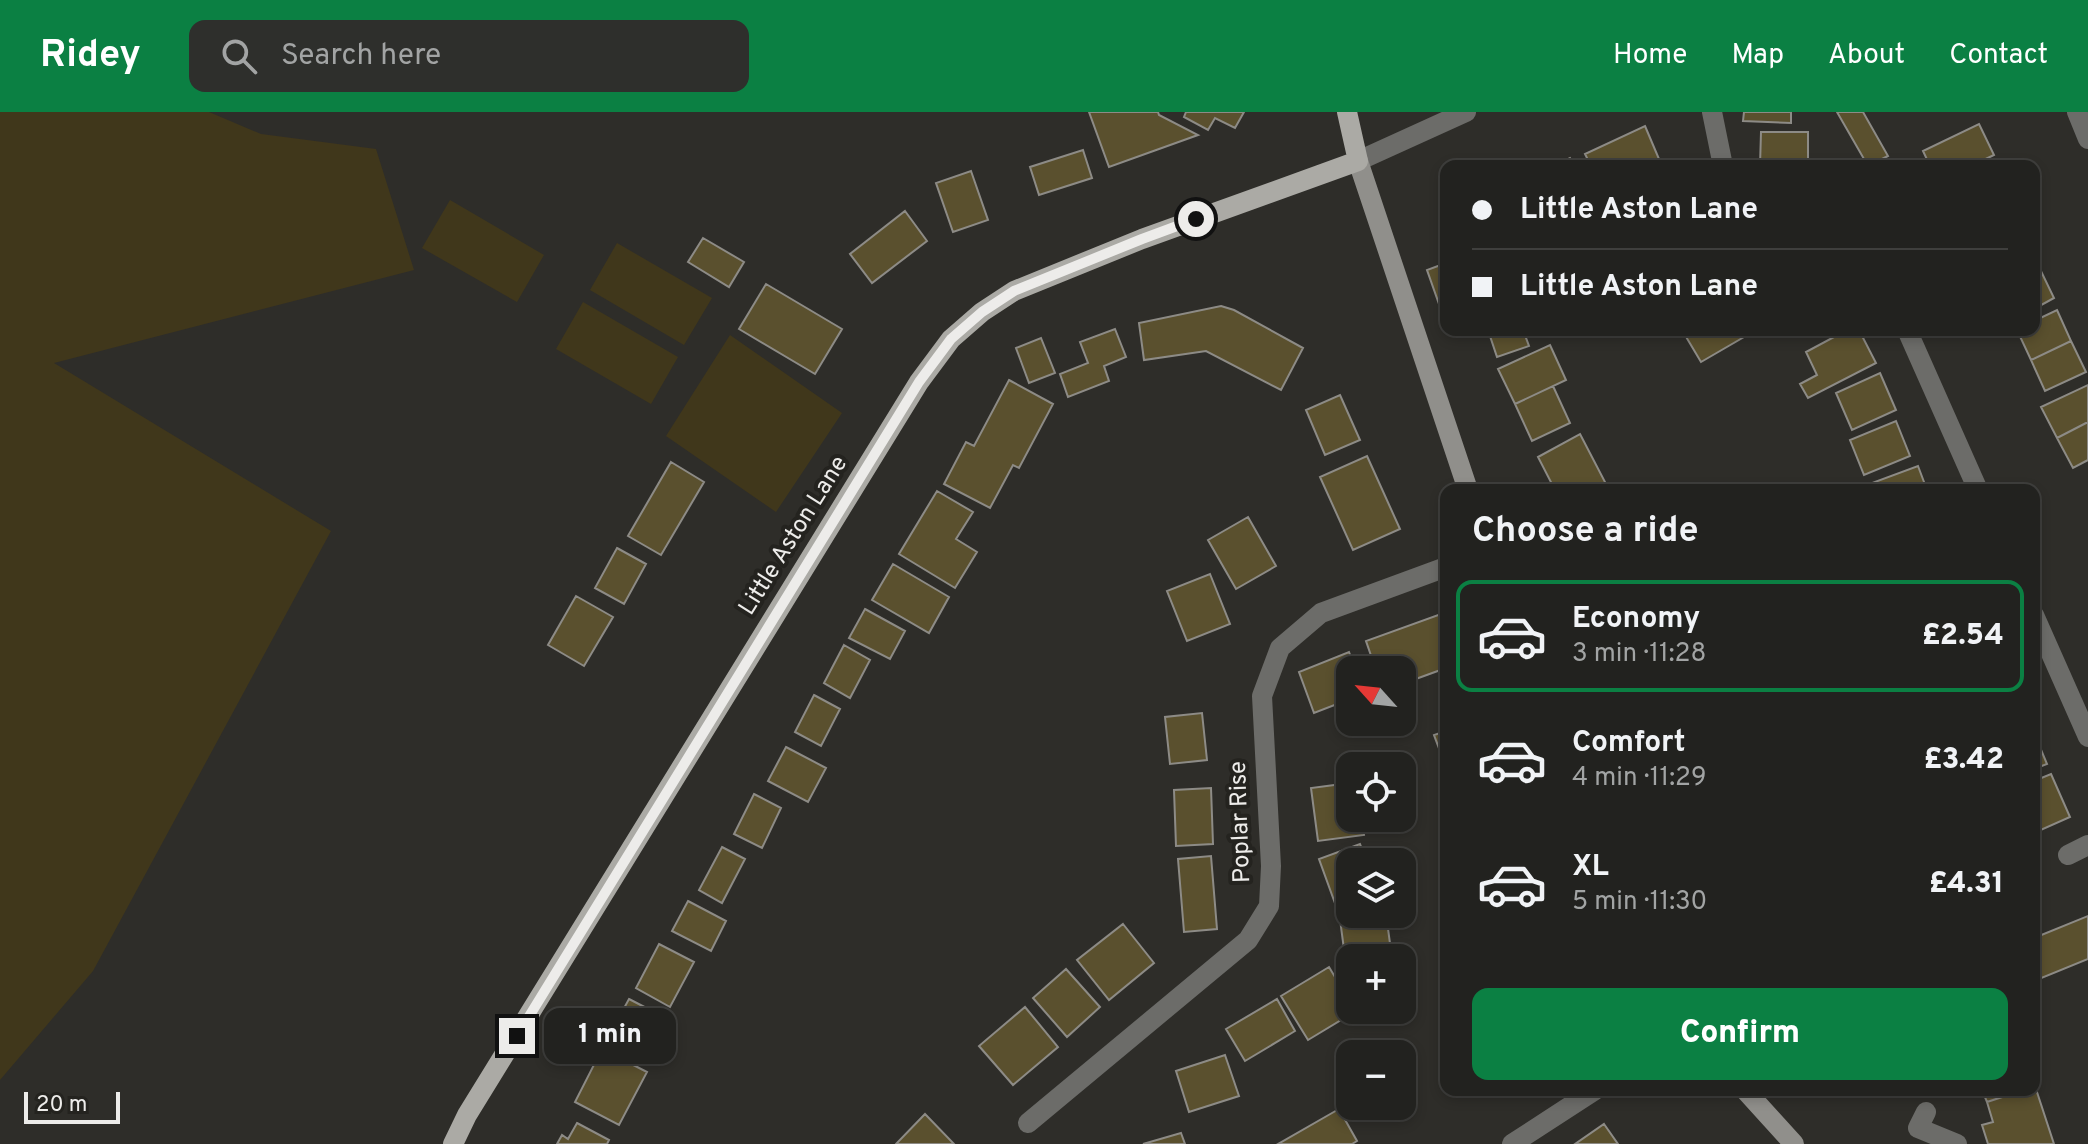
<!DOCTYPE html>
<html lang="en">
<head>
<meta charset="utf-8">
<style>
  body { margin:0; font-family:Overpass,sans-serif; background:#2e2f2c; color:#f1f3f6; height:100vh; display:flex; flex-direction:column; font-size:30px; white-space:nowrap }
  * { box-sizing:border-box; margin:0 }
  p { font-size:26px; color:#a2a4a4 }
  .icon { flex:none; width:44px; height:44px; fill:none; stroke:currentColor; stroke-width:2; stroke-linecap:round; stroke-linejoin:round }
  .map { position:relative; flex:1; overflow:hidden }
  .drawer { position:absolute; left:1440px; top:372px; width:600px; height:612px; display:flex; flex-direction:column; background:#22221f; border-radius:16px; box-shadow:0 4px 12px #0003,0 0 0 2px #3f3f3d }
  .drawer>* { flex:none }
  .guide { position:absolute; left:1440px; top:48px; width:600px; height:176px; border-radius:16px; box-shadow:0 4px 12px #0003,0 0 0 2px #3f3f3d; display:grid; align-content:center; height:176px; padding:0 32px; background:#22221f }
  .needle { width:52px; rotate:297deg }
  .tools { position:absolute; left:1336px; top:544px; display:grid; gap:16px }
  .tools a { display:grid; place-items:center; width:80px; height:80px; border-radius:16px; background:#22221f; box-shadow:0 4px 12px #0003,0 0 0 2px #3f3f3d; font-size:40px }
  .scale { position:absolute; left:24px; bottom:20px; width:96px; box-sizing:border-box; padding-left:8px; border:4px solid #edecea; border-top:0; font-size:22px; line-height:28px; white-space:nowrap; color:#edecea; -webkit-text-stroke:6px #24231f; paint-order:stroke }
  .end { position:absolute; width:36px; height:36px; margin:-18px; border:10px solid #edecea; background:#111; box-shadow:0 0 0 4px #111 }
  .from { border-radius:50% }
  .bubble { position:absolute; height:56px; border-radius:16px; background:#22221f; box-shadow:0 4px 12px #0003,0 0 0 2px #3f3f3d; font-size:26px; font-weight:800; line-height:56px; text-align:center }
  .guide b { display:flex; align-items:center; gap:28px; height:76px; font-size:30px }
  .guide b+b { border-top:2px solid #3f3f3d }
  .guide i { width:20px; height:20px; background:#f1f3f6 }
  ul { padding:0; list-style:none }
  li { display:flex; align-items:center; gap:24px; height:112px; margin:0 16px 12px; padding:0 16px; border:4px solid transparent; border-radius:16px }
  li div { flex:1 }
  li b { display:block; font-size:30px }
  li em { font-style:normal; font-weight:800 }
  li.selected { border-color:#0b8043 }
  li>.icon { width:72px; height:72px; stroke-width:1.5 }
  h2 { padding:0 32px; font-size:36px; line-height:96px }
  .cta { display:flex; gap:16px; margin-top:auto; padding:16px 32px }
  .cta a { flex:1; height:92px; border-radius:16px; background:#0b8043; color:#fff; font-size:32px; font-weight:800; line-height:92px; text-align:center }
  header { display:flex; align-items:center; gap:48px; box-sizing:border-box; height:112px; padding:0 40px; background:#0b8043; color:#fff }
  header strong { font-size:38px }
  nav { display:flex; gap:44px; margin-inline-start:auto; font-size:28px }
  .search { width:560px; height:72px; background:#2e2f2c; display:flex; align-items:center; gap:20px; box-sizing:border-box; padding:0 28px; border-radius:16px; color:#a2a4a4; font-size:30px }
  .map>svg:first-child { display:block }
</style>
</head>
<body>
<header>
<strong>Ridey</strong>
<div class="search"><svg class="icon" aria-label="search" viewBox="0 0 24 24"><circle cx="10" cy="10" r="6"/><path d="M15 15l6 6"/></svg>Search here</div>
<nav><a>Home</a><a>Map</a><a>About</a><a>Contact</a></nav>
</header>
<div class="map">
<svg width="2088" height="1032" viewBox="0 0 2088 1032">
  <rect width="100%" height="100%" fill="#2e2d29"/>
  <path fill="#40371b" d="M0,0H209L261,22L376,37L414,158L54,251L331,419L93,859L0,968Z
    M450,88L544,143L517,190L422,136Z
    M617,131L712,186L684,233L590,178Z
    M583,190L678,245L651,292L556,237Z
    M730,223L842,301L776,400L666,324Z"/>
  <path fill="#5a502e" stroke="#8d8b86" stroke-width="2" d="M1089,0H1158L1159,3L1198,23L1109,55Z
    M1186,0H1244L1235,16L1215,6L1208,18L1184,5Z
    M1744,0H1791V11L1743,9Z
    M1837,0H1863L1888,44L1868,54Z
    M1979,12L1994,43L1971,54H1930L1923,39Z
    M1645,14L1659,47L1643,54H1591L1585,42Z
    M1761,20H1808V54H1760Z
    M1083,38L1092,66L1039,83L1030,55Z
    M1570,46L1575,54H1554Z
    M971,59L988,108L953,120L936,71Z
    M905,99L927,129L872,171L850,142Z
    M703,126L744,150L729,175L688,150Z
    M1446,151V209H1445L1427,158Z
    M2039,155L2054,186L2034,197V157Z
    M766,172L842,217L815,262L739,217Z
    M1221,194L1234,198L1303,236L1281,278L1206,239L1144,248L1139,211Z
    M2057,198L2071,229L2031,248L2017,218H2034V209Z
    M1115,217L1126,245L1104,254L1109,269L1068,285L1060,262L1088,251L1080,230Z
    M1488,218H1523L1529,234L1497,245Z
    M1682,218H1756L1701,250Z
    M1847,218H1859L1876,251L1808,286L1800,272L1817,263L1806,240Z
    M1041,226L1055,261L1029,271L1016,236Z
    M2071,229L2086,260L2045,279L2031,248Z
    M1550,233L1566,268L1515,292L1498,257Z
    M1880,261L1896,298L1852,318L1836,281Z
    M1009,268L1053,292L1019,356L1013,353L990,396L944,372L966,330L974,334Z
    M2088,273V310L2057,326L2041,295Z
    M1553,274L1570,311L1532,329L1515,292Z
    M1340,283L1360,328L1325,343L1306,298Z
    M1896,309L1910,344L1864,363L1850,328Z
    M2088,310V348L2073,356L2057,326Z
    M1580,322L1605,370L1590,378H1555L1538,345Z
    M1367,344L1400,417L1353,438L1320,365Z
    M671,350L704,370L661,443L628,424Z
    M1918,354L1927,378H1875L1872,371Z
    M937,379L973,400L956,427L977,440L955,476L899,442Z
    M1248,405L1276,454L1236,477L1208,428Z
    M617,436L646,452L624,492L595,476Z
    M893,452L949,485L929,521L872,488Z
    M1210,462L1230,512L1187,529L1167,479Z
    M576,484L613,505L584,554L548,533Z
    M865,497L905,519L890,547L849,526Z
    M1441,502L1446,516V556L1402,572V558H1376L1366,529Z
    M844,533L870,548L850,586L824,571Z
    M1349,540L1356,558H1350V587L1314,601L1299,560Z
    M814,583L840,597L821,634L795,620Z
    M1202,601L1207,648L1170,652L1165,605Z
    M1446,619V655L1434,623Z
    M2034,621L2047,652L2034,657Z
    M786,635L826,656L808,690L768,669Z
    M2051,662L2070,705L2034,721V669Z
    M1350,671V706H1362L1364,723L1318,729L1311,676Z
    M1211,676L1213,732L1176,734L1174,678Z
    M754,682L781,696L762,736L734,722Z
    M1360,732L1367,750H1350V789L1336,794L1319,747Z
    M722,735L745,747L722,791L699,778Z
    M1211,744L1217,817L1184,820L1178,747Z
    M688,789L726,809L711,839L672,819Z
    M1350,799V802H1386L1392,846H1350L1349,875L1339,800Z
    M2088,804V847L2039,867L2034,855V826Z
    M1123,812L1154,851L1109,888L1077,848Z
    M659,832L694,850L670,895L636,876Z
    M1329,855L1350,890V898L1356,899L1308,928L1281,884Z
    M1066,857L1100,895L1067,925L1033,886Z
    M629,887L664,905L640,950L605,931Z
    M1277,887L1295,919L1245,949L1226,917Z
    M1025,895L1058,935L1013,973L979,934Z
    M602,937L647,960L619,1013L575,990Z
    M1225,943L1239,984L1189,1000L1176,959Z
    M2035,974L2054,1032H1988L1982,1013L1993,1010L1987,990L2024,978H2034Z
    M1982,978H2024L1987,990Z
    M1339,997L1357,1029L1352,1032H1278Z
    M925,1002L954,1032H896Z
    M577,1011L609,1028L607,1032H557L562,1023L568,1027Z
    M1604,1012L1618,1032H1575Z
    M1181,1021L1185,1032H1143Z"/>
  <g fill="none" stroke-linecap="round" stroke-linejoin="round">
    <path stroke="#6c6c69" stroke-width="20" d="M1712,0L1723,54
      M2077,0L2088,27
      M1907,218L1978,378
      M2034,503L2088,625
      M2068,743L2088,733
      M1926,1000L1918,1016L1957,1032
      M1028,1011L1248,828L1269,794L1271,754L1262,584L1280,536L1321,501L1446,455
      M1512,1032L1595,978"/>
    <path stroke="#6c6c69" stroke-width="20" d="M1358,49L1466,0"/>
    <path stroke="#908f8b" stroke-width="20" d="M1358,49L1468,378
      M1745,978L1794,1032"/>
    <path stroke="#abaaa5" stroke-width="20" d="M453,1032L467,1003L919,270L951,227L982,200L1014,179L1142,127L1358,49L1347,0"/>
  </g>
  <g fill="none" stroke-linecap="round" stroke-linejoin="round">
    <path stroke="#edecea" stroke-width="10" d="M517,924L919,270L951,227L982,200L1014,179L1142,127L1196,107"/>
  </g>
  <g text-anchor="middle" dominant-baseline="central" stroke-width="8" stroke-linejoin="round" paint-order="stroke">
    <g font-size="24" fill="#edecea" stroke="#24231f">
      <text transform="translate(794 424) rotate(-58)">Little Aston Lane</text>
      <text transform="translate(1241 710) rotate(-92)">Poplar Rise</text>
    </g>
  </g>
</svg>
<div class="tools">
<a><svg class="needle" viewBox="-14 -14 28 28"><path d="M0-13l5 13h-10z" fill="#e53935"/><path d="M0 13l5-13h-10z" fill="#a2a4a4"/></svg></a>
<a><svg class="icon" aria-label="locate" viewBox="0 0 24 24"><circle cx="12" cy="12" r="6"/><path d="M12 2v4M12 18v4M2 12h4M18 12h4"/></svg></a>
<a><svg class="icon" aria-label="layers" viewBox="0 0 24 24"><path d="M12 4l9 5-9 5-9-5zM3 14l9 5 9-5"/></svg></a>
<a>+</a>
<a>−</a>
</div>
<div class="scale">20 m</div>
<i class="end from" style="left:1196px;top:107px"></i>
<i class="end" style="left:517px;top:924px"></i>
<div class="bubble" style="left:544px;top:896px;width:132px">1 min</div>
<div class="guide">
<b><i class="from"></i>Little Aston Lane</b>
<b><i></i>Little Aston Lane</b>
</div>
<section class="drawer">
<h2>Choose a ride</h2>
<ul>
<li class="selected"><svg class="icon" aria-label="car" viewBox="0 0 24 24"><path d="M5 17H2v-5l4-1 3-4h7l3 4 3 1v5h-3M9 17h6M6 11h13"/><circle cx="7" cy="17" r="2"/><circle cx="17" cy="17" r="2"/></svg><div><b>Economy</b><p>3 min · 11:28</p></div><em>£2.54</em></li>
<li><svg class="icon" aria-label="car" viewBox="0 0 24 24"><path d="M5 17H2v-5l4-1 3-4h7l3 4 3 1v5h-3M9 17h6M6 11h13"/><circle cx="7" cy="17" r="2"/><circle cx="17" cy="17" r="2"/></svg><div><b>Comfort</b><p>4 min · 11:29</p></div><em>£3.42</em></li>
<li><svg class="icon" aria-label="car" viewBox="0 0 24 24"><path d="M5 17H2v-5l4-1 3-4h7l3 4 3 1v5h-3M9 17h6M6 11h13"/><circle cx="7" cy="17" r="2"/><circle cx="17" cy="17" r="2"/></svg><div><b>XL</b><p>5 min · 11:30</p></div><em>£4.31</em></li>
</ul>
<div class="cta"><a>Confirm</a></div>
</section>
</div>
</body>
</html>
